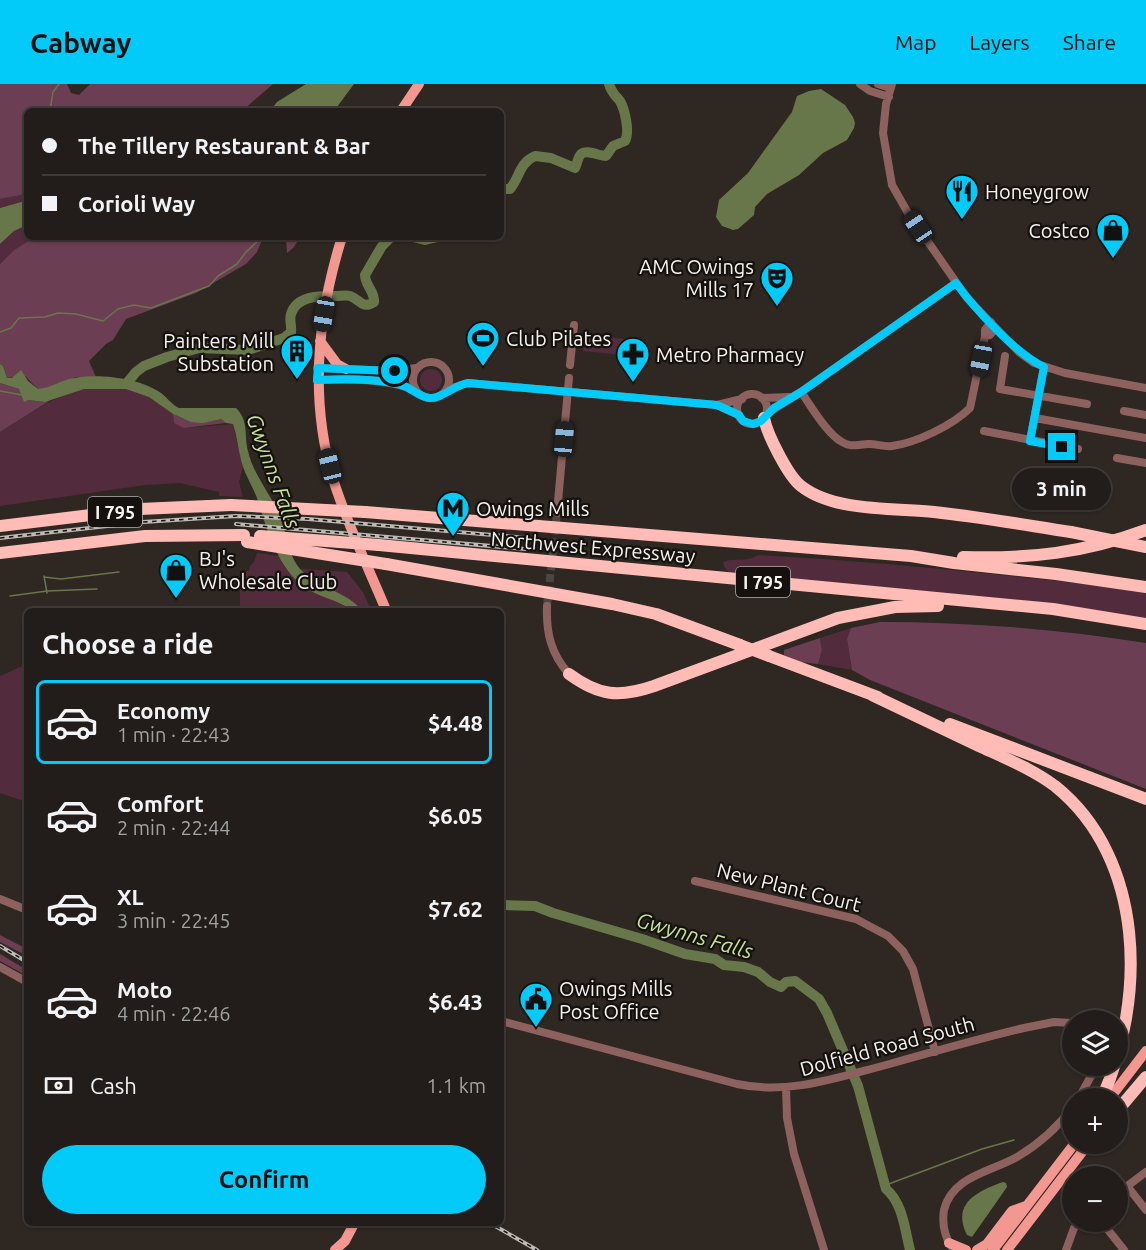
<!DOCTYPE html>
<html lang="en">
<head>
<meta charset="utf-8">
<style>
  body { margin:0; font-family:Ubuntu,sans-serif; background:#2e2a27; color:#f1f3f6; height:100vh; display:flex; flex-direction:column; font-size:22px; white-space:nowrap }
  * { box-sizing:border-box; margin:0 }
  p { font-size:20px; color:#a2a2a2 }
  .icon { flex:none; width:33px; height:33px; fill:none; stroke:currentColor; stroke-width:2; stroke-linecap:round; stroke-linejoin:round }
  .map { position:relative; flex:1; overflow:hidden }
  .details { position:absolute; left:24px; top:524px; width:480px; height:618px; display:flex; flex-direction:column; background:#221d1a; border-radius:9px; box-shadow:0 2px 4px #0004,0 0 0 2px #3f3b39 }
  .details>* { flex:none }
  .hud { position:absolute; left:24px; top:24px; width:480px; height:132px; border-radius:9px; box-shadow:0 2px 4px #0004,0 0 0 2px #3f3b39; display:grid; align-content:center; height:132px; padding:0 18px; background:#221d1a }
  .buttons { position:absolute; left:1062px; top:926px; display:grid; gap:12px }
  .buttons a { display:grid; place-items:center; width:66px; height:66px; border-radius:50%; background:#221d1a; box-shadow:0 2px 4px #0004,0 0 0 2px #3f3b39; font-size:30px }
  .end { position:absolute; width:27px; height:27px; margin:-14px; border:8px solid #02cbf9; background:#111; box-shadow:0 0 0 3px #111 }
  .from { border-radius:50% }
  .bubble { position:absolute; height:42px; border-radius:21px; background:#221d1a; box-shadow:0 2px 4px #0004,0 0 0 2px #3f3b39; font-size:20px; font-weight:700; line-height:42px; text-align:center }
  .car { position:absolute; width:18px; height:36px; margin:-18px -9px; border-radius:8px; box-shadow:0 0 4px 2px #0007; background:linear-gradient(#222 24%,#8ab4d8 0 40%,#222 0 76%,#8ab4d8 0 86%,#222 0) }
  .hud b { display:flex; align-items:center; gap:21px; height:57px; font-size:22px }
  .hud b+b { border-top:2px solid #3f3b39 }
  .hud i { width:15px; height:15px; background:#f1f3f6 }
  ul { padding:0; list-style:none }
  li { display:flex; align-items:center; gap:18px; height:84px; margin:0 12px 9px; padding:0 6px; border:3px solid transparent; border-radius:9px }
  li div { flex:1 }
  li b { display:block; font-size:22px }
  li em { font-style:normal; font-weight:700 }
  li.active { border-color:#02cbf9 }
  li>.icon { width:54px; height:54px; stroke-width:1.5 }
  h2 { padding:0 18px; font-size:27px; line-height:72px }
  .pay { display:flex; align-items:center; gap:15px; height:66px; padding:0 18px; font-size:22px }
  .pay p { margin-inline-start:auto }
  .cta { display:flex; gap:12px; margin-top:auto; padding:12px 18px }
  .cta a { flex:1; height:69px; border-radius:36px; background:#02cbf9; color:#111; font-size:24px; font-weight:700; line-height:69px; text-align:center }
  header { display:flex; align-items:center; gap:36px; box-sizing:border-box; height:84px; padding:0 30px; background:#02cbf9; color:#111 }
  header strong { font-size:28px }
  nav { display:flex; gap:33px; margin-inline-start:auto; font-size:21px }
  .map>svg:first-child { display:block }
</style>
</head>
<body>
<header>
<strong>Cabway</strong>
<nav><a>Map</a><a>Layers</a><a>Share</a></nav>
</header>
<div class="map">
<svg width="1146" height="1166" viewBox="0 0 1146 1166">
  <rect width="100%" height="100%" fill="#2e2722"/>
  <path fill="#522c3d" d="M27,110V118H21L0,124V115Z
    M27,141V153H43L30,156L14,166L0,180V160L14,147Z
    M585,251L625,255L623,271L583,267Z
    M420 296a11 11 0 1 1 22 0a11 11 0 1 1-22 0Z
    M84,305C105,304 131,301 150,313C158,318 165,325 173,330V334L184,344L233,340L243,383L239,398L243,413L219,412V408L180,399L145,401L0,422V348C28,332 52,312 84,305Z
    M257,469L280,472L287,484L347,488L363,508L371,526H240V488L249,487L250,482L254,478Z
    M758,471C888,478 1017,492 1146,507V536L732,490C727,487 724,485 723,478C734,473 746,479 758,471Z
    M851,544L847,555L852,586L818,580L822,566L820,554Z
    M27,580V718L0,709V592Z"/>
  <path fill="#6c3e53" d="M0,0H67L71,9L79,11L90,0H273L242,27H27V110L0,115Z
    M43,153H263V154L257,168L246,180L196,209L126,235L113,256L106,260L89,277L96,293H76L46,305H38L25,292L7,294L3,282L0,280V180L14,166L30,156Z
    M286,153H301L293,164L287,169Z
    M0,299L19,305L28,316L45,318L51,316L0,348Z
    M173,330C190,339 203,339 221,335L226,339L184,344L174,339Z
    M880,538C968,538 1059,545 1146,559V705L870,596L852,586L847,555L851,544Z
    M820,554L822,566L818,580L800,578L784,571V566Z
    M0,851L27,865V872L0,858Z
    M0,870L27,886V892L0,877Z"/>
  <path fill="#687749" d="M306,0H354L334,27H270L277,18Z
    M821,5L845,21L853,33L855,39L854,44L847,56L823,69L799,91L767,110L755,123L754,131L738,145L733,146L722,142L716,133L719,116L748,89L792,28L797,12L809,7Z
    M21,118H27V141L14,147L0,160V124Z
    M0,280L3,282L7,294H12L21,286L28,297L38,305C51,304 61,296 74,294C98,289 141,294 161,309C168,314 171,320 179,324H236C249,336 244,352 248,367C253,390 270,409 279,430C285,444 287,460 293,474C308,505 342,503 362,526C350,526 343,520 332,516C325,513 318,511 311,507C279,490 267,446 257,414C252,401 244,389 241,376C238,364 237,352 233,340L226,339L221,335L203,339L191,338L173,330L149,313L126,305H84L45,318L28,316L24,318L19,305L0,299Z
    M1003,1098L1006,1099L1007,1103L972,1153L967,1151C951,1119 978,1107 1003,1098Z"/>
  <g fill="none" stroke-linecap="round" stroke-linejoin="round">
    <path stroke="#687749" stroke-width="1.5" d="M50,27L53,8L59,0
      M0,248L11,244L19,234L45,233L58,229L76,230L103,237L118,225L134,221L151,224L209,202L218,192L237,180L246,168L262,153
      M0,307L22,311
      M44,492L47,509
      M44,493L61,495L119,488
      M10,512L47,507L97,505
      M886,1101L982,1065L1014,1056"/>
    <path stroke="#687749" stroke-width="10" d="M501,105H510C520,93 519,79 535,72L551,74L575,84C577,80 578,73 581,70C587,65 599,72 606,72L613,62L625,57C630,48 625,26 620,17C615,11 611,8 609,0
      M413,153L425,156L438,153
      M127,299L136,288L144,282L167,273L199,264L248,266L284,254L291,248C292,242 289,236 291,230C297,211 321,212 336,212C340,212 346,211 350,212C360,215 362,226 374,218C375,207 365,202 365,191L382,162L391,153
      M501,821L535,822L553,829L642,855L685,870L715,875L724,881L744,883L758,888L770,898L781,903L786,898L795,897L819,915L827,929L858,1002L886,1105C903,1119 905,1147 910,1166"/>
    <path stroke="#4c4641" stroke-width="8" stroke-dasharray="8 4" stroke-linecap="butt" d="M547,522L557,429"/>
    <path stroke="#8d615d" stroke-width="8" d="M860,0L870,7L889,13
      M878,0L890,4
      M892,0L886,20L883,49L892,101L908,129L967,214L1019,268L1034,279L1065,289L1146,304
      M991,238L985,246V252L990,251L996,244
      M1005,272L1000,305L1087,320
      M413 296a18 18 0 1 1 36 0a18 18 0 1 1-36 0Z
      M570,281L574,241
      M317,284L395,287L416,284
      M317,296C347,295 389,294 416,307
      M445,308L455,303L468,299L717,321L739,331
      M801,308C811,322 827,350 842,358C851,364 859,360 869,360C877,360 884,363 892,362C916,359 953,341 970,324L985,252
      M737 325a15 15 0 1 1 30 0a15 15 0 1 1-30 0Z
      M762,314L789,313
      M717,321L742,315
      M1124,327L1146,331
      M766,330L801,308L956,199
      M1035,334L1146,354
      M984,347L1078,365
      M1030,357L1044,283
      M1117,374L1146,379
      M557,429L569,294
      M547,522C546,549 551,570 569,590
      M695,797L856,835L888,852L903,867L913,885L935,968
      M0,815L27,826
      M0,883L27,898
      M501,937L737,1000C788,1011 836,994 886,981C932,968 978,955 1024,944L1054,938L1072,939
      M786,1004L787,1034L794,1070L824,1166
      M1079,1014L1097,981
      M1127,1102L1146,1126
      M1118,1109L1146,1088
      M1101,1137L1124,1166
      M951,1162C944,1151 942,1139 944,1126C952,1092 991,1088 1017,1073C1039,1060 1057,1044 1072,1024
      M1066,1166L1074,1144L1081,1137"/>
    <path stroke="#f29890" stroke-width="10" d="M401,27L419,0
      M342,153C317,233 309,314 333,395C347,440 368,483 386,526
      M320,257L337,280L346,285
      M1110,1014L1146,967
      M949,1159L966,1166
      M335,1166L345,1157L355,1138
      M977,1166L987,1160L1012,1127L1026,1122
      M993,1166L1075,1059
      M1007,1166L1089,1059"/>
    <path stroke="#ffbcb6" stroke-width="12" d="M764,334C767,350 788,392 801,402C834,428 894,424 934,428C980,433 1025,441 1071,448
      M365,428L911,472L954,479L1056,490L1146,503
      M0,442L140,425L231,421
      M379,461L1053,525L1146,540
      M0,469L145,452L244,451
      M963,473C1029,475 1084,469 1146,446
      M386,480L612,520L656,530L740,561
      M769,572L878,613
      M569,590C599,612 619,614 654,602L838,534L895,523L938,522
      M872,611C908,628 944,645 979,662C1005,674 1032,685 1055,702C1146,775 1146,916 1102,1014
      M950,640L1146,715
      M1118,1026L1146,993"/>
    <defs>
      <path id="rail" d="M236,440L526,465
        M0,454L143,438L236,432L308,435L527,454
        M0,862L27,878
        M488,1138L537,1166"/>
    </defs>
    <use href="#rail" stroke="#bfbab6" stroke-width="4"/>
    <use href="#rail" stroke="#14110e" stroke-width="1.5" stroke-dasharray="4.5" stroke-linecap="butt"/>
    <path stroke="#ffbcb6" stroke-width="12" d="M231,421L365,428
      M1071,448L1146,463
      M260,452L379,461
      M247,458L386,480
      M740,561L769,572"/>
  </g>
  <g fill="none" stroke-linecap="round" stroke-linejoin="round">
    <path stroke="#02cbf9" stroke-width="8" d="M395,287L318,284L317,296C343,295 376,294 401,301C411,303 419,314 430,314C442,315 454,301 468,299L717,321L739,331L743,337L753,340L761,337L774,324L801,308L956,199C975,225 1015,269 1044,283L1030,357L1062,363"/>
  </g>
  <defs>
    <symbol id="restaurant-pin" viewBox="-11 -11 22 30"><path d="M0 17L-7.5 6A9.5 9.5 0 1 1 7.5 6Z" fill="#02cbf9" stroke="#14110e"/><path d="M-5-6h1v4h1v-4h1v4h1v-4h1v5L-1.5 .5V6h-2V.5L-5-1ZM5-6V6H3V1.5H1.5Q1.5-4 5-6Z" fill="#111"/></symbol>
    <symbol id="shop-pin" viewBox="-11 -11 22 30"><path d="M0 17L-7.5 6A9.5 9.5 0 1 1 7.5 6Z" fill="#02cbf9" stroke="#14110e"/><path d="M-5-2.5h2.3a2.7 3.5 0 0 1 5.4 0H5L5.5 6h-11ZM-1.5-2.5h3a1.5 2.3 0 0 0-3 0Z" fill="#111"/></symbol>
    <symbol id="theatre-pin" viewBox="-11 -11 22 30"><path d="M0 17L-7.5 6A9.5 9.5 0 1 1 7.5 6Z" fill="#02cbf9" stroke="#14110e"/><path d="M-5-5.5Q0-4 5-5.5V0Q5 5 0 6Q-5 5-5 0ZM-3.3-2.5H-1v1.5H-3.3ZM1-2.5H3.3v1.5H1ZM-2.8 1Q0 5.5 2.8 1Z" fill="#111"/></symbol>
    <symbol id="stadium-pin" viewBox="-11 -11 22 30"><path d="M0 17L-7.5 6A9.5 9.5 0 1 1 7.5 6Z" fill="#02cbf9" stroke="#14110e"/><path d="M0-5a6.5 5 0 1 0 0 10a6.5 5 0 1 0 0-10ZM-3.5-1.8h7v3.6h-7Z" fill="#111"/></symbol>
    <symbol id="building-pin" viewBox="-11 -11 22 30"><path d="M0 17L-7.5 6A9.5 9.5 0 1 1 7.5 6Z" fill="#02cbf9" stroke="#14110e"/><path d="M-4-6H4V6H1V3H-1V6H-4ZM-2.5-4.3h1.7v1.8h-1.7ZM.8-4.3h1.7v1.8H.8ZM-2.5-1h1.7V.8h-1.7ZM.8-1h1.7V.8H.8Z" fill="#111"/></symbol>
    <symbol id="pharmacy-pin" viewBox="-11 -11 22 30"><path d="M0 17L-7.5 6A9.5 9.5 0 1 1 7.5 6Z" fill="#02cbf9" stroke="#14110e"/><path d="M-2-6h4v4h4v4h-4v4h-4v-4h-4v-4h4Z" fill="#111"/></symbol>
    <symbol id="metro-pin" viewBox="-11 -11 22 30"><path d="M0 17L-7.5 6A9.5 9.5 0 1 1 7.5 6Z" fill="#02cbf9" stroke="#14110e"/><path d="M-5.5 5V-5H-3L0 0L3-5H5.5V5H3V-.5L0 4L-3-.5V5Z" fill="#111"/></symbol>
    <symbol id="civic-pin" viewBox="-11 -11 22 30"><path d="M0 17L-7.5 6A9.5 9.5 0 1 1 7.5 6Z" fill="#02cbf9" stroke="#14110e"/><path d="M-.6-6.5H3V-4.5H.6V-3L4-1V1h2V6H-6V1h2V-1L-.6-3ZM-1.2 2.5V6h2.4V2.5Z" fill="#111"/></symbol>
  </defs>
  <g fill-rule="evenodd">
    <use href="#restaurant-pin" x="943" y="88" width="38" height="52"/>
    <use href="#shop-pin" x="1094" y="127" width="38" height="52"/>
    <use href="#theatre-pin" x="758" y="175" width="38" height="52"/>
    <use href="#stadium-pin" x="464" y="235" width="38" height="52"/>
    <use href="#building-pin" x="278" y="248" width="38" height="52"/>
    <use href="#pharmacy-pin" x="614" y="251" width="38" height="52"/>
    <use href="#metro-pin" x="434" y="405" width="38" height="52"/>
    <use href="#shop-pin" x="157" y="467" width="38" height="52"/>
    <use href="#civic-pin" x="517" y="896" width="38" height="52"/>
  </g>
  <g text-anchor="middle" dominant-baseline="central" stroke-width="4.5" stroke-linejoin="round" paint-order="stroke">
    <g fill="#14110e" stroke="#b3afac" stroke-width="1.5">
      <rect x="88" y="413" width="54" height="30" rx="4.5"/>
      <rect x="736" y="483" width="54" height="30" rx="4.5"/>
    </g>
    <g font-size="18" font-weight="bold" fill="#f7f3ef">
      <text x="115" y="428">I 795</text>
      <text x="763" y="498">I 795</text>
    </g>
    <g font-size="20" fill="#f7f3ef" stroke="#14110e" text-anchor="start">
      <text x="985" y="107">Honeygrow</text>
      <text x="1090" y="146" text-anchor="end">Costco</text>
      <text x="754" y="182" text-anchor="end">AMC Owings<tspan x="754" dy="23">Mills 17</tspan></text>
      <text x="506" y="254">Club Pilates</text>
      <text x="274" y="256" text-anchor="end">Painters Mill<tspan x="274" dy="23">Substation</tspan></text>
      <text x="656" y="270">Metro Pharmacy</text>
      <text x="476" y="424">Owings Mills</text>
      <text x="199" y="474">BJ's<tspan x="199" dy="23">Wholesale Club</tspan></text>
      <text x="559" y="904">Owings Mills<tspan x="559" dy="23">Post Office</tspan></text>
    </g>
    <g font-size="20" fill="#f7f3ef" stroke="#14110e">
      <text transform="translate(593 463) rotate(5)">Northwest Expressway</text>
      <text transform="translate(789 803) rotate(14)">New Plant Court</text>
      <text transform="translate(887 962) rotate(-15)">Dolfield Road South</text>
    </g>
    <g font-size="21" font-style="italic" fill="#c9e298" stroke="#14110e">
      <text transform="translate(274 387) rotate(70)">Gwynns Falls</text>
      <text transform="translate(695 851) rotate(16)">Gwynns Falls</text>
    </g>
  </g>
</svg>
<div class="buttons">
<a><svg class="icon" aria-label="layers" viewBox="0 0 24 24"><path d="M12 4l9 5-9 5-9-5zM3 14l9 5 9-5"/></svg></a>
<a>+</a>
<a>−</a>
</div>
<i class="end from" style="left:395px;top:287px"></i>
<i class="end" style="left:1062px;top:363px"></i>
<div class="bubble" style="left:1012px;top:384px;width:99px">3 min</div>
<i class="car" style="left:918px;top:143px;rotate:326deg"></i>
<i class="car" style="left:324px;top:230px;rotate:189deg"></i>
<i class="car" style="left:981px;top:275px;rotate:191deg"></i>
<i class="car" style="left:564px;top:355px;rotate:5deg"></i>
<i class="car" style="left:330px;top:382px;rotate:346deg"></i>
<div class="hud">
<b><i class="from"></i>The Tillery Restaurant &amp; Bar</b>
<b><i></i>Corioli Way</b>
</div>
<section class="details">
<h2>Choose a ride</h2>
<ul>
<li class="active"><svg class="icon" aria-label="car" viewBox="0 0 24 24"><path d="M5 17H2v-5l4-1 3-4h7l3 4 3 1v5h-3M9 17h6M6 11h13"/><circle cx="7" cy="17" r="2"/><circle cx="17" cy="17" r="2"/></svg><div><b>Economy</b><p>1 min · 22:43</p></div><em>$4.48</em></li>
<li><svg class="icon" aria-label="car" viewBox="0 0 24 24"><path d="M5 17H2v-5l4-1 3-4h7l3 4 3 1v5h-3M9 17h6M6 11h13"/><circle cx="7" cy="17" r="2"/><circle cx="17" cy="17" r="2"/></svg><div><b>Comfort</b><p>2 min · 22:44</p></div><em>$6.05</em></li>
<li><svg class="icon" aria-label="car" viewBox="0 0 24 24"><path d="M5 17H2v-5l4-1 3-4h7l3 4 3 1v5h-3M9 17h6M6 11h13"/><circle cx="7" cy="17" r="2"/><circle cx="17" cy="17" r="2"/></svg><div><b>XL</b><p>3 min · 22:45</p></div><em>$7.62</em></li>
<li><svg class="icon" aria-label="car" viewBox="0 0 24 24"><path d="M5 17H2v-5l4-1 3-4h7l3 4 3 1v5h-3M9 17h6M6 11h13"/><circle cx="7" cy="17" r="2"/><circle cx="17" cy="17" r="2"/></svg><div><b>Moto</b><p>4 min · 22:46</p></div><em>$6.43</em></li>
</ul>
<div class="pay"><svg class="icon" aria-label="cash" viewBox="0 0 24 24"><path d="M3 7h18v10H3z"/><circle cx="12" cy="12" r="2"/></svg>Cash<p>1.1 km</p></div>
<div class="cta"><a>Confirm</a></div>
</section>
</div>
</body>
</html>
